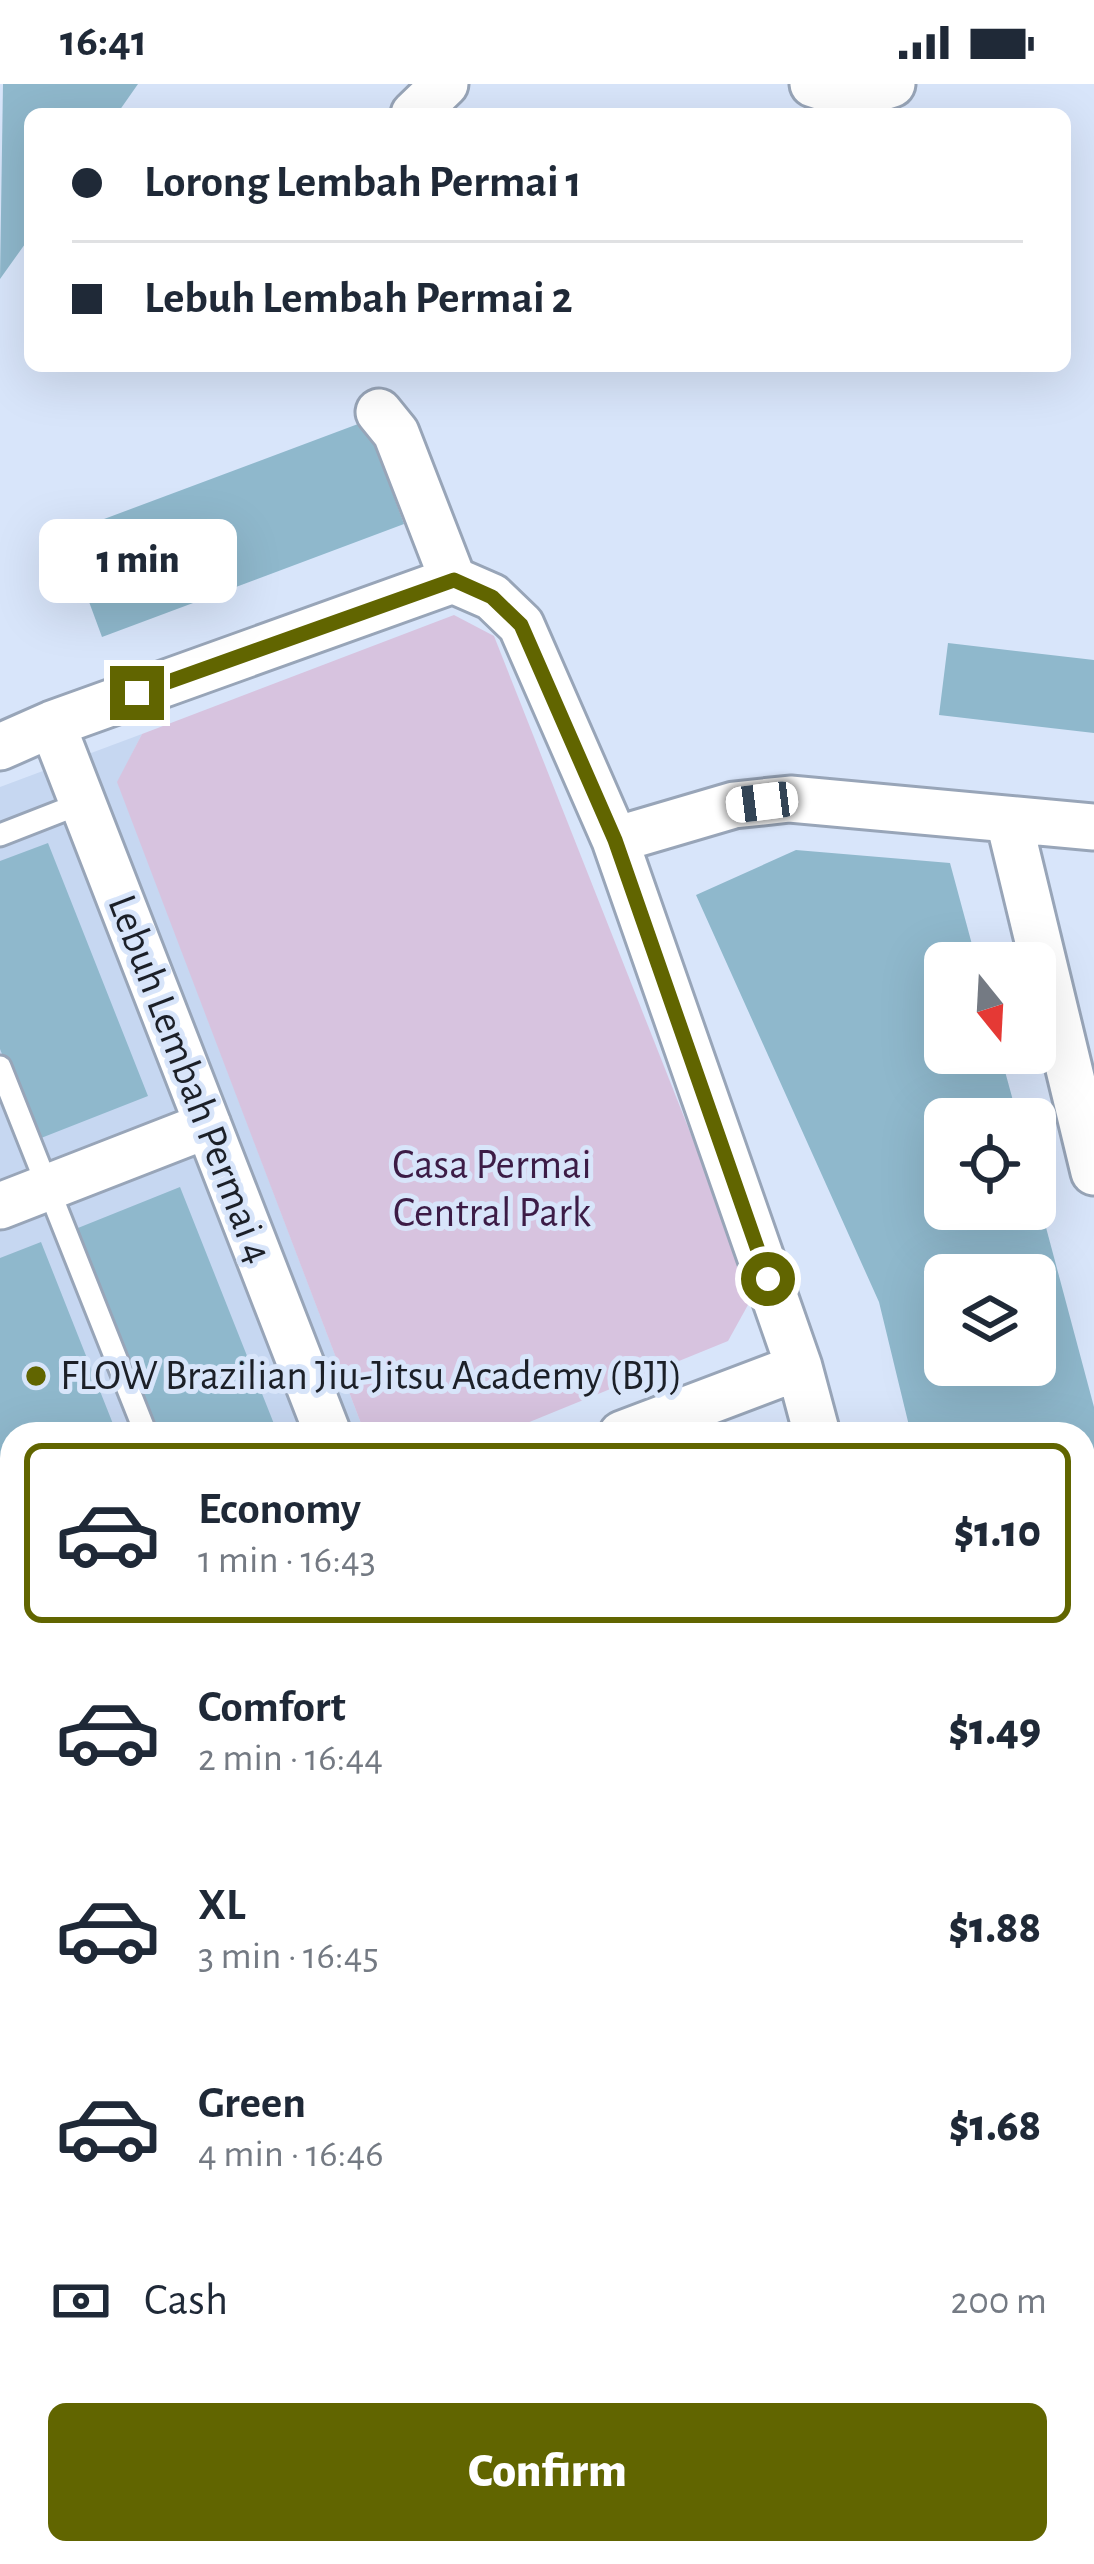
<!DOCTYPE html>
<html lang="en">
<head>
<meta charset="utf-8">
<style>
  body { margin:0; font-family:"Alegreya Sans",sans-serif; background:#f6f6f7; color:#1f2937; height:100vh; display:flex; flex-direction:column; font-size:45px; white-space:nowrap }
  * { box-sizing:border-box; margin:0 }
  p { font-size:39px; color:#747a83 }
  .icon { flex:none; width:66px; height:66px; fill:none; stroke:currentColor; stroke-width:2; stroke-linecap:round; stroke-linejoin:round }
  .map { position:relative; flex:1; overflow:hidden }
  .drawer { position:absolute; left:0px; top:1338px; width:1095px; height:1143px; display:flex; flex-direction:column; background:#fff; border-radius:36px 36px 0 0; box-shadow:0 12px 48px #0002 }
  .drawer>* { flex:none }
  .guide { position:absolute; left:24px; top:24px; width:1047px; height:264px; border-radius:18px; box-shadow:0 12px 48px #0002; display:grid; align-content:center; height:264px; padding:0 48px; background:#fff }
  .needle { width:78px; rotate:162deg }
  .fabs { position:absolute; left:924px; top:858px; display:grid; gap:24px }
  .fabs a { display:grid; place-items:center; width:132px; height:132px; border-radius:18px; background:#fff; box-shadow:0 12px 48px #0002; font-size:60px }
  .end { position:absolute; width:54px; height:54px; margin:-27px; border:15px solid #616500; background:#fff; box-shadow:0 0 0 6px #fff }
  .from { border-radius:50% }
  .bubble { position:absolute; height:84px; border-radius:18px; background:#fff; box-shadow:0 12px 48px #0002; font-size:39px; font-weight:800; line-height:84px; text-align:center }
  .car { position:absolute; width:36px; height:72px; margin:-36px -18px; border-radius:15px; box-shadow:0 0 9px 3px #0007; background:linear-gradient(#fff 24%,#345 0 40%,#fff 0 76%,#345 0 86%,#fff 0) }
  .guide b { display:flex; align-items:center; gap:42px; height:114px; font-size:45px }
  .guide b+b { border-top:3px solid #e0e1e3 }
  .guide i { width:30px; height:30px; background:#1f2937 }
  ul { padding:21px 0 0; list-style:none }
  li { display:flex; align-items:center; gap:36px; height:180px; margin:0 24px 18px; padding:0 24px; border:6px solid transparent; border-radius:18px }
  li div { flex:1 }
  li b { display:block; font-size:45px }
  li em { font-style:normal; font-weight:800 }
  li.on { border-color:#616500 }
  li>.icon { width:108px; height:108px; stroke-width:1.5 }
  .pay { display:flex; align-items:center; gap:30px; height:132px; padding:0 48px; font-size:45px }
  .pay p { margin-inline-start:auto }
  .cta { display:flex; gap:24px; margin-top:auto; padding:24px 48px }
  .cta a { flex:1; height:138px; border-radius:18px; background:#616500; color:#fff; font-size:48px; font-weight:800; line-height:138px; text-align:center }
  .status { display:flex; justify-content:space-between; align-items:center; height:84px; padding:0 60px; background:#fff; direction:ltr }
  .status svg { height:33px; fill:currentColor }
  .map>svg:first-child { display:block }
</style>
</head>
<body>
<div class="status"><b>16:41</b><svg viewBox="0 0 49 12"><path d="M0 12V9h3v3zM5 12V6h3v6zM10 12V3h3v9zM15 12V0h3v12zM26 1h20v11H26zM47 4h2v5h-2z"/></svg></div>
<div class="map">
<svg width="1094" height="2480" viewBox="0 0 1094 2480">
  <rect width="100%" height="100%" fill="#d8e5fa"/>
  <path fill="#c6d7f1" d="M142,650L118,698L365,1350H12V1518L0,1511V703Z"/>
  <path fill="#d7c3df" d="M454,531L494,552L754,1210L728,1257L500,1350H365L117,698L142,650Z"/>
  <path fill="#8fb8cc" fill-rule="evenodd" d="M3,0H138L117,30H30V153L0,195Z
    M366,337L404,440L102,553L64,450Z
    M948,559L1094,576V649L939,631Z
    M48,759L148,1012L36,1056L0,965V777Z
    M796,766L950,779L977,879H945V969H1000L1018,1035H945V1125H1035L1036,1106L1094,1323V1840L1083,1843V1350H911L879,1218L696,811ZM945,1191H1035V1281H945Z
    M180,1103L278,1350H149L68,1148Z
    M41,1158L117,1350H12V1411L0,1382V1174Z
    M0,1957L12,1987V1992L0,1997Z
    M1083,2025L1094,2031V2141L1083,2135Z
    M12,2179V2320L0,2290V2183Z
    M0,2436H12V2469H229L230,2480H0Z
    M389,2469H498L471,2480H393Z
    M534,2469H601L573,2480H538Z"/>
  <g fill="none" stroke-linecap="round" stroke-linejoin="round">
    <defs>
      <path id="lane" d="M0,751L82,719
        M0,983L146,1350
        M0,1464L12,1476
        M508,2469L512,2480
        M869,2469L873,2480"/>
      <path id="street" d="M813,0L852,13L892,0
        M414,30L445,0
        M379,328L396,349L453,496L492,513L521,541L615,756L799,1283L817,1350
        M52,640L328,1350
        M0,663L52,640L453,496
        M1009,737L1094,1088
        M615,756L734,721L790,715L1094,743
        M0,1122L208,1041
        M622,1350L799,1283
        M0,1584L12,1580
        M0,1718L12,1748
        M1083,1979L1094,1985
        M0,2095L12,2090
        M299,2469L303,2480
        M684,2469L688,2480
        M946,2480L1003,2469"/>
    </defs>
    <use href="#lane" stroke="#98a5b8" stroke-width="27"/>
    <use href="#street" stroke="#98a5b8" stroke-width="51"/>
    <use href="#lane" stroke="#fff" stroke-width="21"/>
    <use href="#street" stroke="#fff" stroke-width="45"/>
  </g>
  <g fill="none" stroke-linecap="round" stroke-linejoin="round">
    <path stroke="#616500" stroke-width="15" d="M137,609L454,496L492,513L521,541L615,756L768,1195"/>
  </g>
  <circle fill="#616500" stroke="#d8e5fa" stroke-width="4.5" cx="36" cy="1292" r="12"/>
  <g text-anchor="middle" dominant-baseline="central" stroke-width="10" stroke-linejoin="round" paint-order="stroke">
    <g font-size="42" fill="#1c2028" stroke="#d8e5fa">
      <text transform="translate(190 995) rotate(69)">Lebuh Lembah Permai 4</text>
    </g>
    <g font-size="42" fill="#3c1c46" stroke="#d8e5fa">
      <text x="492" y="1081">Casa Permai<tspan x="492" dy="48">Central Park</tspan></text>
    </g>
    <g font-size="42" fill="#1c2028" stroke="#d8e5fa" text-anchor="start">
      <text x="60" y="1292">FLOW Brazilian Jiu-Jitsu Academy (BJJ)</text>
    </g>
  </g>
</svg>
<div class="fabs">
<a><svg class="needle" viewBox="-14 -14 28 28"><path d="M0-13l5 13h-10z" fill="#e53935"/><path d="M0 13l5-13h-10z" fill="#747a83"/></svg></a>
<a><svg class="icon" aria-label="locate" viewBox="0 0 24 24"><circle cx="12" cy="12" r="6"/><path d="M12 2v4M12 18v4M2 12h4M18 12h4"/></svg></a>
<a><svg class="icon" aria-label="layers" viewBox="0 0 24 24"><path d="M12 4l9 5-9 5-9-5zM3 14l9 5 9-5"/></svg></a>
</div>
<i class="end from" style="left:768px;top:1195px"></i>
<i class="end" style="left:137px;top:609px"></i>
<div class="bubble" style="left:39px;top:435px;width:198px">1 min</div>
<i class="car" style="left:762px;top:718px;rotate:263deg"></i>
<div class="guide">
<b><i class="from"></i>Lorong Lembah Permai 1</b>
<b><i></i>Lebuh Lembah Permai 2</b>
</div>
<section class="drawer">
<ul>
<li class="on"><svg class="icon" aria-label="car" viewBox="0 0 24 24"><path d="M5 17H2v-5l4-1 3-4h7l3 4 3 1v5h-3M9 17h6M6 11h13"/><circle cx="7" cy="17" r="2"/><circle cx="17" cy="17" r="2"/></svg><div><b>Economy</b><p>1 min · 16:43</p></div><em>$1.10</em></li>
<li><svg class="icon" aria-label="car" viewBox="0 0 24 24"><path d="M5 17H2v-5l4-1 3-4h7l3 4 3 1v5h-3M9 17h6M6 11h13"/><circle cx="7" cy="17" r="2"/><circle cx="17" cy="17" r="2"/></svg><div><b>Comfort</b><p>2 min · 16:44</p></div><em>$1.49</em></li>
<li><svg class="icon" aria-label="car" viewBox="0 0 24 24"><path d="M5 17H2v-5l4-1 3-4h7l3 4 3 1v5h-3M9 17h6M6 11h13"/><circle cx="7" cy="17" r="2"/><circle cx="17" cy="17" r="2"/></svg><div><b>XL</b><p>3 min · 16:45</p></div><em>$1.88</em></li>
<li><svg class="icon" aria-label="car" viewBox="0 0 24 24"><path d="M5 17H2v-5l4-1 3-4h7l3 4 3 1v5h-3M9 17h6M6 11h13"/><circle cx="7" cy="17" r="2"/><circle cx="17" cy="17" r="2"/></svg><div><b>Green</b><p>4 min · 16:46</p></div><em>$1.68</em></li>
</ul>
<div class="pay"><svg class="icon" aria-label="cash" viewBox="0 0 24 24"><path d="M3 7h18v10H3z"/><circle cx="12" cy="12" r="2"/></svg>Cash<p>200 m</p></div>
<div class="cta"><a>Confirm</a></div>
</section>
</div>
</body>
</html>
